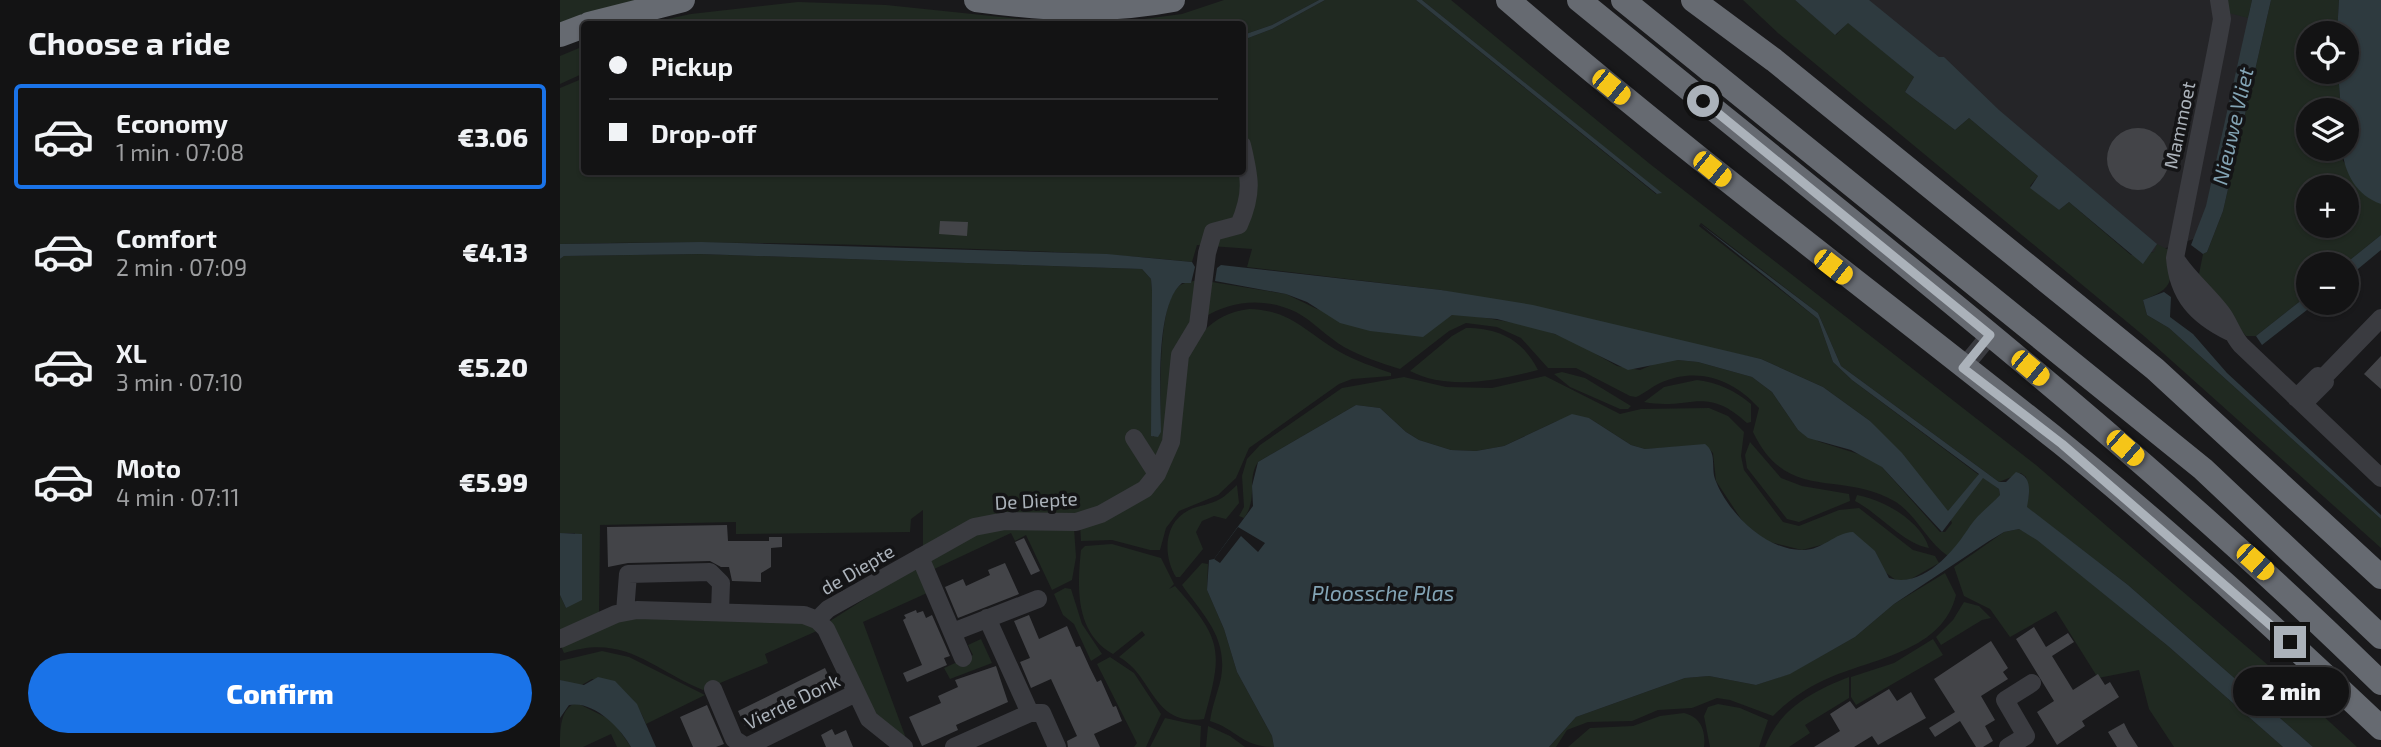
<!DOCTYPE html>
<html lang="en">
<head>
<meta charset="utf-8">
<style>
  body { margin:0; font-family:"Exo 2",sans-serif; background:#1c1c1d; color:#f1f3f6; height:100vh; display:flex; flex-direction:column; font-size:26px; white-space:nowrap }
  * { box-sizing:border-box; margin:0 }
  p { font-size:23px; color:#9d9ea0 }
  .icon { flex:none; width:38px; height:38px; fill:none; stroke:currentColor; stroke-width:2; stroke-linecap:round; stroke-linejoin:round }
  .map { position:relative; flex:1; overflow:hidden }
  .side { display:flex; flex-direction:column; background:#131314; width:560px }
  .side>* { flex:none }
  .guide { position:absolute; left:21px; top:21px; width:665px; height:154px; border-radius:7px; box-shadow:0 2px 5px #0004,0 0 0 2px #323234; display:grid; align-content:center; height:154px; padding:0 28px; background:#131314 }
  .fabs { position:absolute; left:1736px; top:21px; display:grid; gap:14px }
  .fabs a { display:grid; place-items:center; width:63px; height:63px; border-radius:50%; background:#131314; box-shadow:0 2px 5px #0004,0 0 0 2px #323234; font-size:35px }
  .end { position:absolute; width:32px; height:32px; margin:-16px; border:9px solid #abb2ba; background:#111; box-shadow:0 0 0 4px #111 }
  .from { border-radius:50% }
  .bubble { position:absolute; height:49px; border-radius:24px; background:#131314; box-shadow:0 2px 5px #0004,0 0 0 2px #323234; font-size:23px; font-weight:800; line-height:49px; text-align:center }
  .car { position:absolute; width:21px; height:42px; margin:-21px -10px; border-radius:9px; box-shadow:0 0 5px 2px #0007; background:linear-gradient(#f5c518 24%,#345 0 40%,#f5c518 0 76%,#345 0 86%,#f5c518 0) }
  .guide b { display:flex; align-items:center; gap:24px; height:66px; font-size:26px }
  .guide b+b { border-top:2px solid #323234 }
  .guide i { width:18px; height:18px; background:#f1f3f6 }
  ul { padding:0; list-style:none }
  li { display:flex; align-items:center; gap:21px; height:105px; margin:0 14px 10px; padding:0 14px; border:4px solid transparent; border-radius:7px }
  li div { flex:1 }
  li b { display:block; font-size:26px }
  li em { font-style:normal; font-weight:800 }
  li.active { border-color:#1a73e8 }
  li>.icon { width:63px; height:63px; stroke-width:1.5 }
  h2 { padding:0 28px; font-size:32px; line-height:84px }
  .button { display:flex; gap:14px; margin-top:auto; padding:14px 28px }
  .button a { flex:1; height:80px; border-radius:42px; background:#1a73e8; color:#fff; font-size:28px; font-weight:800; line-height:80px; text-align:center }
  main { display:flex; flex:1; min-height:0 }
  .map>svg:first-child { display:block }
</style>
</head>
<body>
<main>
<section class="side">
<h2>Choose a ride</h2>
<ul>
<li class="active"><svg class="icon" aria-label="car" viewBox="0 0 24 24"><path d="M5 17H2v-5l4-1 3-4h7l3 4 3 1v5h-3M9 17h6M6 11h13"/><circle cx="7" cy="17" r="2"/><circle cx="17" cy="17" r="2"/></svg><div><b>Economy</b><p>1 min · 07:08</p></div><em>€3.06</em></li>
<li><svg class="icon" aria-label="car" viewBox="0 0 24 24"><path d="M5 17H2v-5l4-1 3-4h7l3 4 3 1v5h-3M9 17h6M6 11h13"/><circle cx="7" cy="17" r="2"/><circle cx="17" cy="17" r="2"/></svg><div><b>Comfort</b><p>2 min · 07:09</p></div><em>€4.13</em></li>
<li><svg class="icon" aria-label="car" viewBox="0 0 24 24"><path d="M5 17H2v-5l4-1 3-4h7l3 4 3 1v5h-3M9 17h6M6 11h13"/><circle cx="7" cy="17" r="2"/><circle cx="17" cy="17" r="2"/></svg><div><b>XL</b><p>3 min · 07:10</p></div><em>€5.20</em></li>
<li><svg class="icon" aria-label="car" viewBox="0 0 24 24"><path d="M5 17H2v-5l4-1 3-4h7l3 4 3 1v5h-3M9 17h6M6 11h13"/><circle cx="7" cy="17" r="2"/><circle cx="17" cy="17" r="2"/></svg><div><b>Moto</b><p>4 min · 07:11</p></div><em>€5.99</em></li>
</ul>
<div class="button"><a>Confirm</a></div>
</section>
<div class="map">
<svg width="1821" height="747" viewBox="0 0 1821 747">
  <rect width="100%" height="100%" fill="#19191b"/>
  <path fill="#252528" d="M1288,0H1683L1695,34L1646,235L1581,256Z"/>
  <path fill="#202921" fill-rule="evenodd" d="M0,0H86L0,27Z
    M664,0H759L712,25L683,35L682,24H546L622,14Z
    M765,0H856L1096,194L1101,193L862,0H891L1090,164L1476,465L1709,666L1797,747H1753L1568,585L1466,507L1469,494L1466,477L1461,473L1439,482L1281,366L1258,313L1141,223L1139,226L1258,319L1273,362L1292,380L1419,475L1388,512L1310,421L1263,387L1201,359L881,290L687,267L692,249L637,245L632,262C551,253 470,251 388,248C259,243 129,241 0,244V88L24,78V172H682L683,40L712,29Z
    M1183,0H1235L1276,35L1288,22L1354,77L1345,92L1395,130L1409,118L1478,176L1470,186L1499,210L1509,202L1571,255L1594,252L1597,244L1609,250C1612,281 1615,288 1583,300L1587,315L1609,328L1821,519V548L1584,336L1218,33Z
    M1666,0H1692L1688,18L1669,13Z
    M1711,0H1779L1777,33H1748V72H1778L1781,110H1748V149H1782L1783,161L1821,204V235L1785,264H1748V295L1696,336H1686L1638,279L1643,254L1647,252L1663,211ZM1748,187H1787V226H1748Z
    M238,2L326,5L508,24H84L131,14Z
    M24,46V73L0,84V56Z
    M140,254L582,269L591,279L592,291L593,437L601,432C601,402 596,305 619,286C624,282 633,282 640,279L611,423L592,475L583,486L514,519L445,518L363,551V510L351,519L350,532L176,534V522L40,525L39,614L0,631V595L6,608L15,533H0V259L4,256Z
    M646,281L726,294L757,309L878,324L892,315L902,314L973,326L1013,341L1057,366L1080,370L1099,362L1118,360L1138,362L1192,377L1212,392L1238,430L1260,442L1308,457L1322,467L1380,532H1385L1392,523L1390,518L1423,477L1439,489L1440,495L1388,556C1368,543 1357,516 1336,502C1282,469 1227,504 1193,432L1199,408C1173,379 1137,366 1100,383C1091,387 1084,394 1076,397L1070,396L1016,368H988L961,338L937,327L906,323L889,331L840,369C821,363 802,357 784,347C767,337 753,321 736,312C705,297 671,300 643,318Z
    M689,309C732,310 746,333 780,352C796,361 814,367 831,373V376L792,379L779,384L689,448L676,478L658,495L619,511L606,528L600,550H590L552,540L521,541L520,525L601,476C613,415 611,319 689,309Z
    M906,328C939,328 963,340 978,370C938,380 889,391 850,371L892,336Z
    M1002,372L1025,378L1071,406L1068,409H1060L1010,387L994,374Z
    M985,376L1060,414L1081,409L1149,408L1168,416L1184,432L1181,456L1184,470L1223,522L1239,526L1279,510L1299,508L1353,550L1375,556L1379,563L1351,579L1337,581L1325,572L1315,551L1265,544L1242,550L1206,541L1183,522L1156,481L1153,453L1145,445L1085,449L1071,445L1029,418L997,421L944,446L916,451L891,450L859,440L846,432L820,408L796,405L698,462C686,480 699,497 684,518L679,516L684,507L682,476L687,459L700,445L782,388L844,377L886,387L932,388Z
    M1137,380C1159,383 1174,390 1191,404V422L1187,423C1145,384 1130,411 1084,402L1104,387Z
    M1190,442L1221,478L1242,486L1289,494L1290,501L1239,522L1227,519L1187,468L1185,455Z
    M677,485L679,503L666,519L654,516L642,521L636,532L643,549L620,577H616C603,556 603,523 629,510C639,505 650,505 660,499C666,496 671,490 677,485Z
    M1297,495C1324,500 1361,521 1369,548C1342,543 1320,514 1295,501Z
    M514,528L516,557L512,580L492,590L466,535L455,541L451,533L370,571V554L415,530Z
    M1459,529L1477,539L1608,646L1723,747H1614L1589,709L1579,670L1538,678L1496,611L1450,637L1430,609L1404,596L1394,567L1444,532Z
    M552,544L601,558L614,584L609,589L615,586C663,640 663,651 644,719C592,727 594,676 559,657L585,635L582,631L553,654C515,633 517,587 521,550L525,546Z
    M642,563L648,564L647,590L664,629L677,672L712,736L714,747C682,747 678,730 650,721C652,706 658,692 661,678C668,637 643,615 622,585Z
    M360,564L367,593L303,622L347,741L313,711L270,621Z
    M1385,573L1396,595C1383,650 1316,658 1271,677C1249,686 1230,699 1213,716L1170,700L1157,698L1132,708L1098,710L1072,721L1028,722L1007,730L996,747H989L1016,717L1125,678L1149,676L1196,685L1229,674L1295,637L1334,604Z
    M505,588L511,589L522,624L542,654L531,661L514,624L503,615L494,594Z
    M1404,602L1419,606L1431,618L1422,620L1381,645L1376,637L1393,620Z
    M66,618L238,620L259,630L205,654L208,663L143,690C92,669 65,633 4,653L1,646Z
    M421,639L432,663L390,679L384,668L413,655L408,645Z
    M1373,639L1383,655L1296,705L1291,697V677L1334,663Z
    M42,651L69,657L145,695L86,724C75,695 61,686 32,679L20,686L0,680V661Z
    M550,657L574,673L601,714L586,747H574L577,743L537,664Z
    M1289,677V698L1245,725L1250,733L1229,747H1205C1219,709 1253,691 1289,677Z
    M17,703L53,721L71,747H57L51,734L23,747H0C0,730 0,707 17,703Z
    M1158,704L1180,708L1208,720L1199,747H1150L1144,716L1148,707Z
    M1124,713C1141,717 1146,731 1144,747H1008L1030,728L1073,726L1100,716Z
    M605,718L641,726L640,747H590Z
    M648,726L670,736L685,747H646Z"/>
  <path fill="#2e3a3f" d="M759,0H765L712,29L683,40V35L712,25Z
    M856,0H862L1102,193L1097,194Z
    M1235,0H1309L1379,57H1384L1439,110L1597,244L1583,264L1509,202L1499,210L1470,188L1478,176L1409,118L1395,130L1345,92L1354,77L1288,23L1275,35Z
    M1692,0H1711L1663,211L1647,252L1643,254L1631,245L1646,206Z
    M1779,0H1821V204C1796,195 1785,174 1782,149H1787V110H1781L1778,72H1787V33H1777Z
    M1139,223L1258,313L1281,366L1439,482H1446L1456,472C1472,476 1470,491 1467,507L1568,585L1753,747H1723L1608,646L1477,540L1459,529L1444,532L1429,541L1334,604L1295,637L1230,674L1196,685L1149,676L1125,678L1016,717L989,747H714L712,736L677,672L664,629L647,590L649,560L654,559L693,506L692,486L698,462L796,405L820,408L846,432L859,440L891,450L916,451L944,446L1012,414L1029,418L1071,445L1085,449L1145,444C1157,453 1151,466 1155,479C1167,512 1206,551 1243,550C1263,550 1274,533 1293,532L1315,551L1329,578C1363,589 1394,551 1410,526C1418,514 1431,505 1440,495L1439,489L1423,478L1382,532L1322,467L1291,450L1248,438L1238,430L1212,392L1192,377L1138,362L1118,360L1068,370L995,334L937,319L892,315L863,337L810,331L780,323L747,302L726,294L655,281L657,268L661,265L881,290L973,305L1201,359L1263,387L1310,421L1342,453L1388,511L1419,474L1292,380L1273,362L1258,319Z
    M1821,235V250L1787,278L1785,264Z
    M141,242L547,254L632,262L635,267L631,283H622C594,306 601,398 601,432L598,437L591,436L592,291L591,279L582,269L140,254L4,256L0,259V244Z
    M1604,292L1611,297L1610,317L1633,334L1667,373L1821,515V519L1609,328L1587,315L1583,300Z
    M1748,295V303H1756L1702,345L1696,336Z
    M0,533L22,534V600L6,608L0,595Z
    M38,677L55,681L77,704L96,747H71C61,728 33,700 9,705L0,718V680L24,685Z"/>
  <path fill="#19191b" d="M678,527L705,543L698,552L681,536L660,563L654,559Z"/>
  <path fill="#434448" d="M1547 159a31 31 0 1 1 62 0a31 31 0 1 1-62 0Z
    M380,221L408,222L407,236L379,234Z
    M1821,356V389L1804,374Z
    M167,525L168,541H209V537H222V547L211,548V567L201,573V582L172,581L169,567H161L150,561L68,563L48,567L47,527Z
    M464,538L480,571L471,575L455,542Z
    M445,563L459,594L398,618L385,587L403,579L406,586L430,575L428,570Z
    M356,610L357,613L363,611L366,618L372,615L390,656L384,658L387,665L347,682L343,673L362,665L343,620L346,618L344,615Z
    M469,615L479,639L507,626L516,647L520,646L530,668L537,682L541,680L553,707L556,706L562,721L534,734L540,747H508L507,741L517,736L491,679L471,688L460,662L470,658L454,621Z
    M1474,627L1486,647L1508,633L1514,642L1492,656L1513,690L1538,674L1545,685L1550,682L1559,697L1522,721L1525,726L1497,745L1477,712L1494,701L1456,639Z
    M1431,641L1448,668L1443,672L1448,679L1421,696L1435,720L1425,726L1433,741L1423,747H1416L1400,721L1375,737L1369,728L1395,712L1374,679Z
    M436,666L448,702L396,725L398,730L362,746L349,717L381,703L378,696L398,687L395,680Z
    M265,668L272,683L185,726L178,711Z
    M1329,689L1337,701L1351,692L1366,718L1318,745L1312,736L1294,747H1254L1280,731L1270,714L1290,701L1296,709Z
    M147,705L164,744L156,747H133L120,717Z
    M1564,723L1569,733L1578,747H1557L1548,732Z
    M272,729L275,735L286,730L293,747H266L261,735Z"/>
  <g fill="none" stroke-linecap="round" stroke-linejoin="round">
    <path stroke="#3a3b40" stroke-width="18" d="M1659,0L1662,19L1658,41L1615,258C1618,296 1637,316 1670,332
      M1617,261C1630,280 1647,294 1661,312C1669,322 1672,335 1681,345L1821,478
      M1403,368L1430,335
      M1762,379L1821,318
      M1736,398L1758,376L1765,382L1743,404
      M574,438L597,474
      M360,557L403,658
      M65,612L68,574L150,572L161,583L160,612
      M427,618L470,713H482L497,747
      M257,620L268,609L414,527L445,521L516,522L541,514L585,489L597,474L611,442L620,355L638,325L647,253L653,232L679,225C693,193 690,178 682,145
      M393,632L478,599
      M0,639L56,614L77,610L244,615L257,620L266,629L309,719L344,747
      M153,689L174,739L186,747
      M186,747L296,693
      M394,747L470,713
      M1448,747L1466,736L1445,700L1472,683"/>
    <path stroke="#666a71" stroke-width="24" d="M416,0C484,9 546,13 613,0
      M948,0C1127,154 1316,295 1501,443C1612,533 1717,630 1821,728
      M1019,0C1291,222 1570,437 1821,683
      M1063,0L1643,469L1821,637
      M1133,0L1214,60L1595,369L1821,577
      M29,24L123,0
      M0,35L24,26"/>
  </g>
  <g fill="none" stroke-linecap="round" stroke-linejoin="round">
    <path stroke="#abb2ba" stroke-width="9" d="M1143,101L1430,335L1403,368L1502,444L1730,642"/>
  </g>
  <g text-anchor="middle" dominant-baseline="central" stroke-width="7" stroke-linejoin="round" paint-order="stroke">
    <g font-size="19" fill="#abb2ba" stroke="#141416">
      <text transform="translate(1619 125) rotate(-78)">Mammoet</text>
      <text transform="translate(476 500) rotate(-3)">De Diepte</text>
      <text transform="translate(297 569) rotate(-30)">de Diepte</text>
      <text transform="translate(232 701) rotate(-26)">Vierde Donk</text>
    </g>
    <g font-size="21" font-style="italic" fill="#83a4b5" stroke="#141416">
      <text transform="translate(1672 126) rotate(-77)">Nieuwe Vliet</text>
      <text x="823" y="592">Ploossche Plas</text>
    </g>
  </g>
</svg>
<div class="fabs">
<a><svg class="icon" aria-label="locate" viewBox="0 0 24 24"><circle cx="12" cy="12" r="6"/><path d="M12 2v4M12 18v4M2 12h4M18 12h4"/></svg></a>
<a><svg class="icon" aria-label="layers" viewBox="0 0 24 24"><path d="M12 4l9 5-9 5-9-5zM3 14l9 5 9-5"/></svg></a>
<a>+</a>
<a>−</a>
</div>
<i class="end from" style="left:1143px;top:101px"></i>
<i class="end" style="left:1730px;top:642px"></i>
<div class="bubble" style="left:1673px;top:667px;width:116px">2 min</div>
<i class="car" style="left:1051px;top:87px;rotate:129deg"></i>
<i class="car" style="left:1152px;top:169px;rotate:129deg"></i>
<i class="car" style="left:1273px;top:267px;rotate:128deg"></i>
<i class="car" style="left:1470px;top:368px;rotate:130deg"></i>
<i class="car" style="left:1565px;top:448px;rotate:131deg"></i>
<i class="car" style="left:1695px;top:562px;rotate:132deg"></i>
<div class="guide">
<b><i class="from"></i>Pickup</b>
<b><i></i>Drop-off</b>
</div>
</div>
</main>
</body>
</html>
